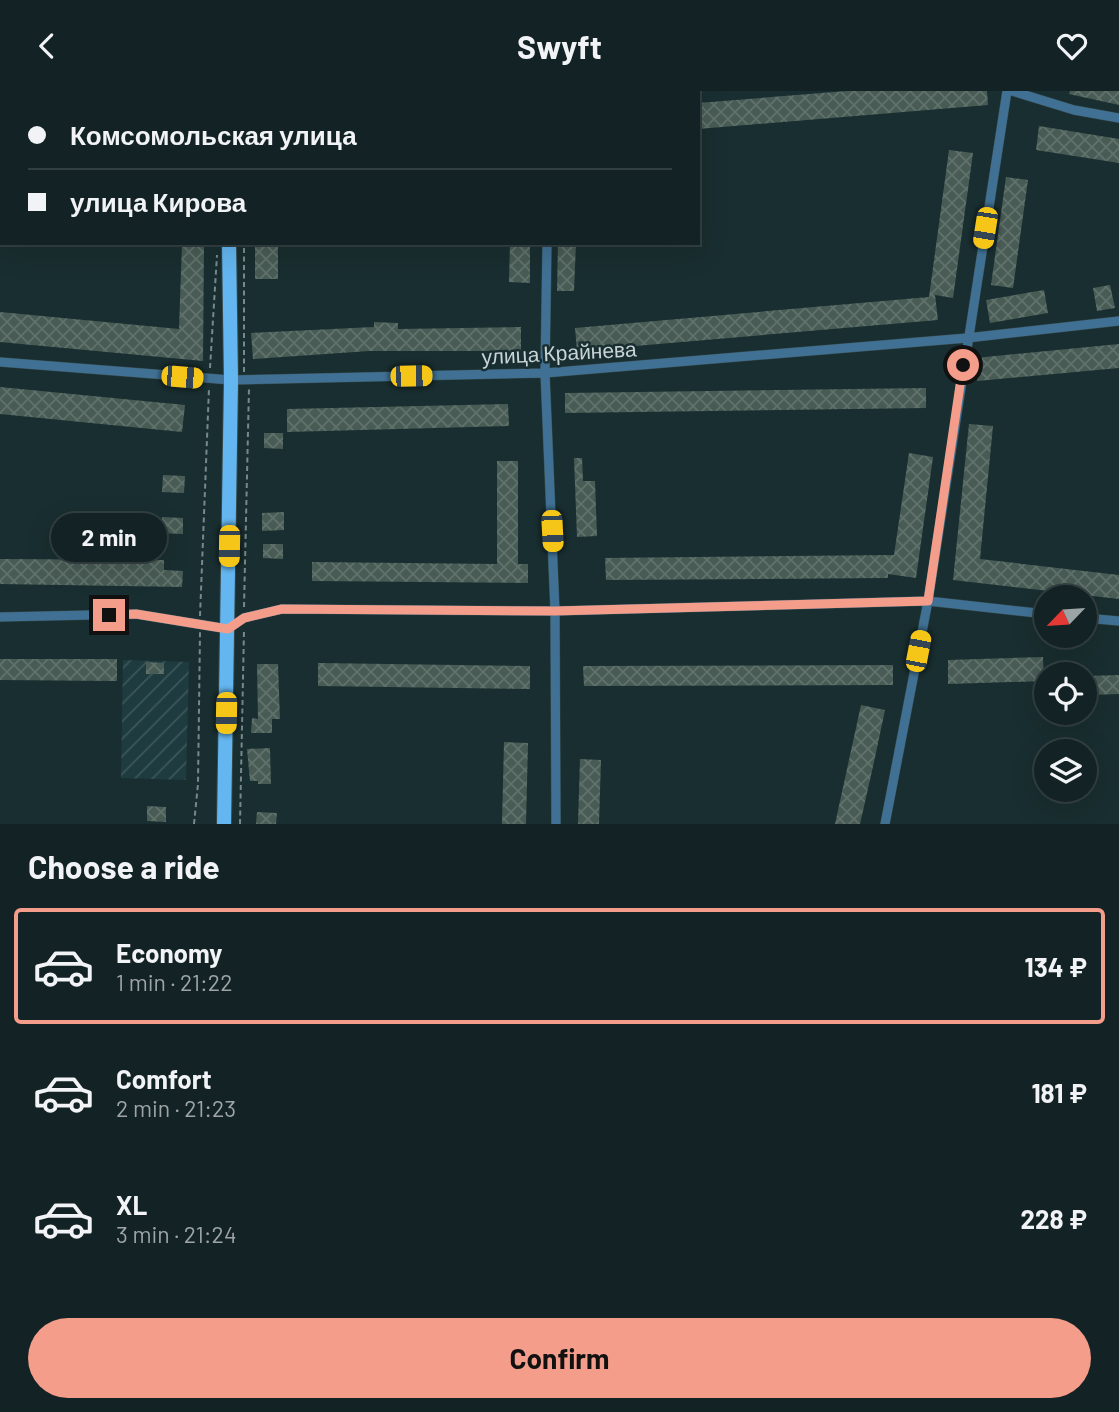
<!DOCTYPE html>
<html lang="en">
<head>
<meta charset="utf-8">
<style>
  body { margin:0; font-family:Barlow,sans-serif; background:#1c2a2c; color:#f1f3f6; height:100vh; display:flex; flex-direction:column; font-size:26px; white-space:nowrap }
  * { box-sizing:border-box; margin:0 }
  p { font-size:23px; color:#9da4a6 }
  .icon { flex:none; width:38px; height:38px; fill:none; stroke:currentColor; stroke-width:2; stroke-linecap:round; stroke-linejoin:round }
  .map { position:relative; height:733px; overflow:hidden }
  .side { display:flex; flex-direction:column; background:#132224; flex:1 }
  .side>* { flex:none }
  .guide { position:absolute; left:0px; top:0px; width:700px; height:154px; box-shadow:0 7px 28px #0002,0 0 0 2px #323f41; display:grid; align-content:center; height:154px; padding:0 28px; background:#132224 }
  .needle { width:46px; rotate:245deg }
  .fabs { position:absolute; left:1034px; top:494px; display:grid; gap:14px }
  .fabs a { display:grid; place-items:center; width:63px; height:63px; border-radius:50%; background:#132224; box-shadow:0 7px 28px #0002,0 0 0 2px #323f41; font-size:35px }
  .end { position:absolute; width:32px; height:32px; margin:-16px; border:9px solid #f49d8b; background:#111; box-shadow:0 0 0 4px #111 }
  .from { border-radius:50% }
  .bubble { position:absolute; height:49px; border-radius:24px; background:#132224; box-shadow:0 7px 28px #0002,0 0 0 2px #323f41; font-size:23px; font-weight:700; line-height:49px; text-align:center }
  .car { position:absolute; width:21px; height:42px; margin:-21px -10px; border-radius:9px; box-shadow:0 0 5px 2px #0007; background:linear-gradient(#f5c518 24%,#345 0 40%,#f5c518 0 76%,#345 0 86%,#f5c518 0) }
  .guide b { display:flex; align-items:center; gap:24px; height:66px; font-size:26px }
  .guide b+b { border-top:2px solid #323f41 }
  .guide i { width:18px; height:18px; background:#f1f3f6 }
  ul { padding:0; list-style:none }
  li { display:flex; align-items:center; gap:21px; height:116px; margin:0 14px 10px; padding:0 14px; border:4px solid transparent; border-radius:7px }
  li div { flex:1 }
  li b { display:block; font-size:26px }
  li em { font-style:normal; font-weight:700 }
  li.on { border-color:#f49d8b }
  li>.icon { width:63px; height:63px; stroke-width:1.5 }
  h2 { padding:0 28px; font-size:32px; line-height:84px }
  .button { display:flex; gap:14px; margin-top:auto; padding:14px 28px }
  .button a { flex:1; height:80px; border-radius:42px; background:#f49d8b; color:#111; font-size:28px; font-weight:700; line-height:80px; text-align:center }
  header { display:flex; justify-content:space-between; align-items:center; height:91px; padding:0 28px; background:#132224; font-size:32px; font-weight:700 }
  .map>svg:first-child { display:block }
</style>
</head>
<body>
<header><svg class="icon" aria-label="back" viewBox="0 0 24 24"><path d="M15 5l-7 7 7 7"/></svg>Swyft<svg class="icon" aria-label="heart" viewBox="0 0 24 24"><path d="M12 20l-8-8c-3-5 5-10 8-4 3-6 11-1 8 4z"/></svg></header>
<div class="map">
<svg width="1119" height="733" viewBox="0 0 1119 733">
  <defs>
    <pattern id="industrial-furrows" width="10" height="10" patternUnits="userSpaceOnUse" patternTransform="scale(1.75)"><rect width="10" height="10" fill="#1e3b3f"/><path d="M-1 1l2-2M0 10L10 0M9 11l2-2" fill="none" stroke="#3d565a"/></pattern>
    <pattern id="building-cross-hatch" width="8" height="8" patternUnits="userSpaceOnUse" patternTransform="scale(1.75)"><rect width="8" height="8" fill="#485b54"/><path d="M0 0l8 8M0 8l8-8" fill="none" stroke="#61726c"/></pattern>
  </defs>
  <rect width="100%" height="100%" fill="#192e30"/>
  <path fill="url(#industrial-furrows)" d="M123,569L189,571L186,689L121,687Z"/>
  <path fill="url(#building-cross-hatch)" d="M847,0H987L988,14L698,38V12Z
    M1070,0H1119V14L1069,3Z
    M1039,35L1119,48V72L1036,59Z
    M949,59L973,62L953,207L935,204L938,229L577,260L575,237L929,206Z
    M1006,86L1028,89L1013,197L991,194Z
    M182,152H204L203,270L0,251V221L179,238Z
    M255,152H278V188H255Z
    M510,152H530V192L509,191Z
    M558,152H576L574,200H557Z
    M1110,194L1115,217L1097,220L1093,197Z
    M1044,199L1048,222L990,232L986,209Z
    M374,231L398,232V238L521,236V260H369L253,268L251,242L374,236Z
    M1119,253V277L977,290L975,267Z
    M0,296L185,314L182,341L0,323Z
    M926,297V317L565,322V302Z
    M508,313L509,335L287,341V318Z
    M969,333L993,335L980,468L1119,484V508L953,489Z
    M264,342H283V358L264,357Z
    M909,362L933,366L916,487L888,483V487L606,489L605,467L894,464Z
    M574,367H582L583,390H595L597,445L577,446Z
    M497,370H518V473H528V492L312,490V471L497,473Z
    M163,384L185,385L184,402L162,401Z
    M284,421V439L262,440V422Z
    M162,426L183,427V443L161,442Z
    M263,453H283V468L263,467Z
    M0,468L164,469V479L183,480L182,496L0,493Z
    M1043,566L1044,590L948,593V569Z
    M0,568H117V590L0,589Z
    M146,571L164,572V583H146Z
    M318,572L530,575V598L318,595Z
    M257,573H278L280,628H272V642H251L252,627L258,628Z
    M893,574V594L584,595L583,575Z
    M1119,584V603L1087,604L1086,585Z
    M861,614L885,619L874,671L860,733H835Z
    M504,651L528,652L526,733H502Z
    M270,657L271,693H258V690H250L247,658Z
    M580,668L601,669L599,733H578Z
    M147,715L166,716V731L147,730Z
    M257,721L277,722L276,733H256Z"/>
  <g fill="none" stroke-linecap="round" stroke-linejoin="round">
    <defs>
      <path id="street" d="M550,0V2
        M1012,0L1074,19L1119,27
        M619,2L638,0
        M0,25H2
        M547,152L545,282L555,520L556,733
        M0,271L231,289L545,282L967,247L1119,230
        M0,526L136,523L228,538L244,527L282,518L555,520L928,510L1046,523
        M1085,527L1119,530
        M885,733L928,510L1007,0"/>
      <path id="primary" d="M225,0V2
        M224,733L231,289L229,152"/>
    </defs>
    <use href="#street" stroke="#35494b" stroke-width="10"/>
    <use href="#primary" stroke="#35494b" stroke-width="16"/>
    <path stroke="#79898b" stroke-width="2" stroke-dasharray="5 3.5" stroke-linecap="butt" d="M244,0V2
      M203,2V0
      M210,277L217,164
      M244,281V152
      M244,516L249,297
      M200,525L209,297
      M194,733L198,693L200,541
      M240,733L244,539"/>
    <use href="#street" stroke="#407194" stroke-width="9"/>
    <use href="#primary" stroke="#63b6f0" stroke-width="14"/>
  </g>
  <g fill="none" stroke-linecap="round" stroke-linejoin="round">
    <path stroke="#f49d8b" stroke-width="9" d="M109,524L136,523L228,538L244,527L282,518L555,520L928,510L963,274"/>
  </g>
  <g text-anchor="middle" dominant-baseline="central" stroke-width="5" stroke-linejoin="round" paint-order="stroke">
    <g font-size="21" fill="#c8d4d6" stroke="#192e30">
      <text transform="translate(559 261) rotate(-3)">улица Крайнева</text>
    </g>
  </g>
</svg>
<div class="fabs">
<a><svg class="needle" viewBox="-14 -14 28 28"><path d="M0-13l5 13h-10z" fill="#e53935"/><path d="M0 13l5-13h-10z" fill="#9da4a6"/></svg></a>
<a><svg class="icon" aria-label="locate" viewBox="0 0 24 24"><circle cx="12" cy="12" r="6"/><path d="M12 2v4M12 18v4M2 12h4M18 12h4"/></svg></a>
<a><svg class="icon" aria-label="layers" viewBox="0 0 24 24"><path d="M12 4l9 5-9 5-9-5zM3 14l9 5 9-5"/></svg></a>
</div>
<i class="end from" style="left:963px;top:274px"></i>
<i class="end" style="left:109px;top:524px"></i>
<div class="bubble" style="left:51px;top:422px;width:116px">2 min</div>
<i class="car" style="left:985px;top:137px;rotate:189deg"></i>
<i class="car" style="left:411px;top:285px;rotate:89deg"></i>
<i class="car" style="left:182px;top:286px;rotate:95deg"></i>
<i class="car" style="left:552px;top:440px;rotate:177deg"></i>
<i class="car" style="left:229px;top:455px;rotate:181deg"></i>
<i class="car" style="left:918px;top:560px;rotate:11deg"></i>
<i class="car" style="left:226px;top:622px;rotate:181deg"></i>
<div class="guide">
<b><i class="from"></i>Комсомольская улица</b>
<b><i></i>улица Кирова</b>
</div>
</div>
<section class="side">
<h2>Choose a ride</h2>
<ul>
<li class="on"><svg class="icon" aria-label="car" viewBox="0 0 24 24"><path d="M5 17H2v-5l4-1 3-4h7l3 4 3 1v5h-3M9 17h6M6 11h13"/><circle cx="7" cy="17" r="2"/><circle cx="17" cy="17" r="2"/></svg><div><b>Economy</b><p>1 min · 21:22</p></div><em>134 ₽</em></li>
<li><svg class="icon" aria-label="car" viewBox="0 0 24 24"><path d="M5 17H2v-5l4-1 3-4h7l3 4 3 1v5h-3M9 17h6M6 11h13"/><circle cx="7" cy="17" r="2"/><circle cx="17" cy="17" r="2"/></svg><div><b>Comfort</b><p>2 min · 21:23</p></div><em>181 ₽</em></li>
<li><svg class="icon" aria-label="car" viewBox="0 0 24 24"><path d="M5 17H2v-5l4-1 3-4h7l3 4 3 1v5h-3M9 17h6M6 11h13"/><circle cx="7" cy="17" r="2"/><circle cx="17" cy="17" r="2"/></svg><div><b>XL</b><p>3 min · 21:24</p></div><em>228 ₽</em></li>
</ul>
<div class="button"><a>Confirm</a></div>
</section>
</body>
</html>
